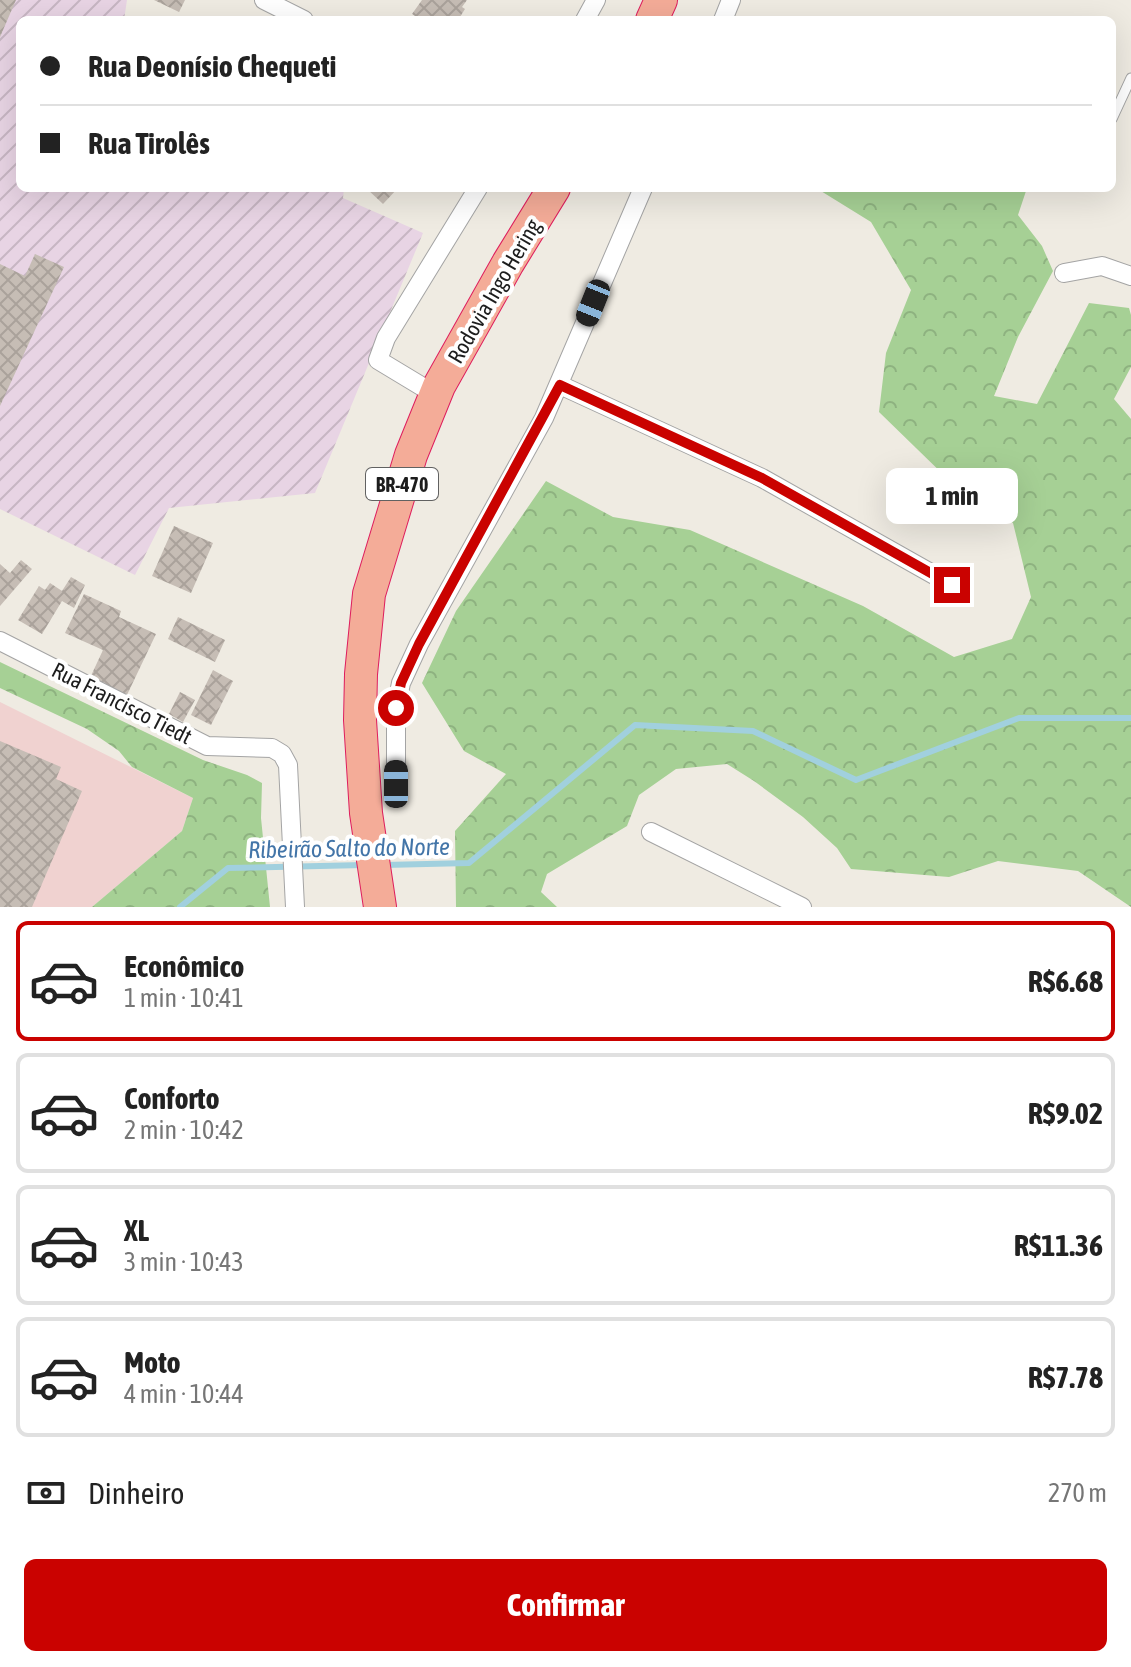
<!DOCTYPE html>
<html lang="pt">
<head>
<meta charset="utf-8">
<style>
  body { margin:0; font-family:"Asap Condensed",sans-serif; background:#f6f6f6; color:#222; height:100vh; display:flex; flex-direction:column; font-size:30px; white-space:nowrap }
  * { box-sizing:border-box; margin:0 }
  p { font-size:26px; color:#767676 }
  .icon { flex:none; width:44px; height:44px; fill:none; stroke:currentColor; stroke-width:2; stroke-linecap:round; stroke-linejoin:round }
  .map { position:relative; height:907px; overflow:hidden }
  .panel { display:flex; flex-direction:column; background:#fff; flex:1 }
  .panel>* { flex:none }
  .hud { position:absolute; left:16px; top:16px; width:1100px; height:176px; border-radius:12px; box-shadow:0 8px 32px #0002; display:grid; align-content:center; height:176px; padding:0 24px; background:#fff }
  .end { position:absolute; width:36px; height:36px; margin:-18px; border:10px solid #ca0200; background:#fff; box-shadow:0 0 0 4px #fff }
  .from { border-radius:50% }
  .bubble { position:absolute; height:56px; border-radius:12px; background:#fff; box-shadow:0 8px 32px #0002; font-size:26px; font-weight:700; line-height:56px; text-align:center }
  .car { position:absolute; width:24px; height:48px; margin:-24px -12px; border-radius:10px; box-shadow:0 0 6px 2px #0007; background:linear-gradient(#222 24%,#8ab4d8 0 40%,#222 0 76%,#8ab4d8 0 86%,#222 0) }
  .hud b { display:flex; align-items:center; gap:28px; height:76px; font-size:30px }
  .hud b+b { border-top:2px solid #e0e0e0 }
  .hud i { width:20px; height:20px; background:#222 }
  ul { padding:14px 0 0; list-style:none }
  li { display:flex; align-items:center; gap:24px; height:120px; margin:0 16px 12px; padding:0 8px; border:4px solid #e0e0e0; border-radius:12px }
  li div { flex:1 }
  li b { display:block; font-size:30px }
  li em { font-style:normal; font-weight:700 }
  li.active { border-color:#ca0200 }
  li>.icon { width:72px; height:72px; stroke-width:1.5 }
  .pay { display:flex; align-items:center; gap:20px; height:88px; padding:0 24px; font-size:30px }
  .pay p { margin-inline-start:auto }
  .cta { display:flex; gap:16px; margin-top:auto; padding:16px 24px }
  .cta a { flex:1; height:92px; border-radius:12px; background:#ca0200; color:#fff; font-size:32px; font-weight:700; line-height:92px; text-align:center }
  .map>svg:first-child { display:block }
</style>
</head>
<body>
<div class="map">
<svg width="1131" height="907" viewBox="0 0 1131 907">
  <defs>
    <pattern id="industrial-furrows" width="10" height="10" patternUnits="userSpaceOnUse" patternTransform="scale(2)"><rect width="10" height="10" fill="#e8d4e4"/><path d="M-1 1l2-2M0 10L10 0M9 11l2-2" fill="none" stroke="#c7b6c3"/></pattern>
    <pattern id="forest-crowns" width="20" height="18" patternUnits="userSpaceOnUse" patternTransform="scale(2)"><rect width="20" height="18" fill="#a6d095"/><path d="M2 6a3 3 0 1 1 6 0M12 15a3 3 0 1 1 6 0" fill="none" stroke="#8eb280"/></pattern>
    <pattern id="building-cross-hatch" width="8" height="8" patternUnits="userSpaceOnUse" patternTransform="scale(2)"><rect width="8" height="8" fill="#c6bdb5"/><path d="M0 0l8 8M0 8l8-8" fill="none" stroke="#aaa29b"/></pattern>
  </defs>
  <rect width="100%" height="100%" fill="#efebe2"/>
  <path fill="#f0d2d0" d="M0,702L193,798L182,831L92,907H0Z"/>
  <path fill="url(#industrial-furrows)" d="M0,0H127L124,20H20V188H344L343,198L423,233L315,493L169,508L135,575L0,509Z"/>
  <path fill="url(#forest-crowns)" d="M816,188H1027L1018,215L1042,246L1053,271L1018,337L994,396L1037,404L1089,303L1129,308L1131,315V367L1114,399L1131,419V907L1078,871L998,861L949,877L851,869L837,848L803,817L754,781L727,764L676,769L639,795L627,826L547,874L541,892L557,907H456L455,831L506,774L464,751L422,683L456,611L546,481L613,517L690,530L863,606L954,657L1012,639L1031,597L1013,523L953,484L879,412L886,353L911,290L871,222Z
    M0,662L203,760L247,775L262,783L261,818L270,907H92L182,831L193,798L132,767L119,751L87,729L0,688Z"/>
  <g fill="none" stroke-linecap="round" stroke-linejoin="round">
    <path stroke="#a1d0de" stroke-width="6" d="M384,865L469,863L635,725L753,731L856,780L1019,718H1131
      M180,907L228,868L364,865"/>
  </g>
  <path fill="url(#building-cross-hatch)" d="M0,0H16L0,37Z
    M154,0H185L179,12Z
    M422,0H467L462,7L465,9L458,20H421L412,14Z
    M366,188H398L383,204Z
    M35,254L64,267L0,406V264L25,276Z
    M174,526L213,543L191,593L152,576Z
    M21,560L32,569L0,606V564L10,573Z
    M71,577L85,585L74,608L62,601L42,634L18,620L39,586L45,590L50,583L62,591Z
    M84,594L121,611L119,617L156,634L126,697L89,680L103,650L65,633Z
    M178,617L225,640L215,662L168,639Z
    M213,670L233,681L211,725L191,715Z
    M180,692L195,700L183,722L169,714Z
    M0,741L61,767L56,779L82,791L32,907H0Z"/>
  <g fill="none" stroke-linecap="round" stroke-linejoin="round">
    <defs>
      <path id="service" d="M1112,119L1131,78"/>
      <path id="minor" d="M264,0L304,20
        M585,20L596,0
        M723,20L731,0
        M1064,273L1102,266L1131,276
        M560,385L762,478L952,585
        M436,395L378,360L386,338L478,188
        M0,641L207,746L272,748L282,754L288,765L295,907
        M396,784V708L401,683L419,644L544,418L643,188
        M651,832L802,907"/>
      <path id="trunk" d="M652,20L661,0
        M380,907L366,813L360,720L361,674L369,594L411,455L439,386L508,263L554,188"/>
    </defs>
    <use href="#service" stroke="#a4a4a4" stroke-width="11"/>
    <use href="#minor" stroke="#a4a4a4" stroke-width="20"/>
    <use href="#trunk" stroke="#de1d5d" stroke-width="34"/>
    <use href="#service" stroke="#fff" stroke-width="9"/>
    <use href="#minor" stroke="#fff" stroke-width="18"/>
    <use href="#trunk" stroke="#f4ac98" stroke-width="32"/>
  </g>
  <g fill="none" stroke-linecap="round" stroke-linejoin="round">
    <path stroke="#ca0200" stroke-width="10" d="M396,708L401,683L419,644L560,385L762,478L952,585"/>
  </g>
  <g text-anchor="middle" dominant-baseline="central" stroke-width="8" stroke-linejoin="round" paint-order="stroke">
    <rect fill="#fff" stroke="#616161" stroke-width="2" x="366" y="468" width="72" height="32" rx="6"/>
    <g font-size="20" font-weight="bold" fill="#1d1d1d">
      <text x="402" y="484">BR-470</text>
    </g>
    <g font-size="22" fill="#1d1d1d" stroke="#fff">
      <text transform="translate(494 291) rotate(-60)">Rodovia Ingo Hering</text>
      <text transform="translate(122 703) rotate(27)">Rua Francisco Tiedt</text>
    </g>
    <g font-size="24" font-style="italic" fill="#4375a8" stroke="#fff">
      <text transform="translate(349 848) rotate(-1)">Ribeirão Salto do Norte</text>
    </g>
  </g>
</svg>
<i class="end from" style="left:396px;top:708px"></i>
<i class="end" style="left:952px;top:585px"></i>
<div class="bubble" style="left:886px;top:468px;width:132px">1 min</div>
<i class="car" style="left:593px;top:303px;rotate:202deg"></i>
<i class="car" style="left:396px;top:784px;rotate:0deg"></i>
<div class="hud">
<b><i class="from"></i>Rua Deonísio Chequeti</b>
<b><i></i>Rua Tirolês</b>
</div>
</div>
<section class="panel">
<ul>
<li class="active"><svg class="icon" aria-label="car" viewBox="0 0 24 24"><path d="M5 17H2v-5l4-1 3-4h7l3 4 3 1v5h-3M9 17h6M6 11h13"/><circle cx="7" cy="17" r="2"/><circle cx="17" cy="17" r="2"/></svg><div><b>Econômico</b><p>1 min · 10:41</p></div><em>R$6.68</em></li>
<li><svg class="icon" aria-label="car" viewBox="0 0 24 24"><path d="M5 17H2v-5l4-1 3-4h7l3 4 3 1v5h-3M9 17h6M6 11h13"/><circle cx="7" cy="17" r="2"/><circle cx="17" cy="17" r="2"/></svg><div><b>Conforto</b><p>2 min · 10:42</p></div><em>R$9.02</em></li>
<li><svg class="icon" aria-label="car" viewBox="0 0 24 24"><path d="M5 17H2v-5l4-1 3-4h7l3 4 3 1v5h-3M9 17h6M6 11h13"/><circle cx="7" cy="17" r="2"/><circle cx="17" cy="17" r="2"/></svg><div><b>XL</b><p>3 min · 10:43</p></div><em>R$11.36</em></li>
<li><svg class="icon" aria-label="car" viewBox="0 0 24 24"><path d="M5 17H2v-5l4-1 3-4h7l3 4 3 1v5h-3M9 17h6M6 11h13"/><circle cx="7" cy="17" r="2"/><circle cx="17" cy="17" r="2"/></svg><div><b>Moto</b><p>4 min · 10:44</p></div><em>R$7.78</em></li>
</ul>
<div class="pay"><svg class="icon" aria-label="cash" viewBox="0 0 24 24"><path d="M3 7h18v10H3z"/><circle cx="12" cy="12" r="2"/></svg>Dinheiro<p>270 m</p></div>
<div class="cta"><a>Confirmar</a></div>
</section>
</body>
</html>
